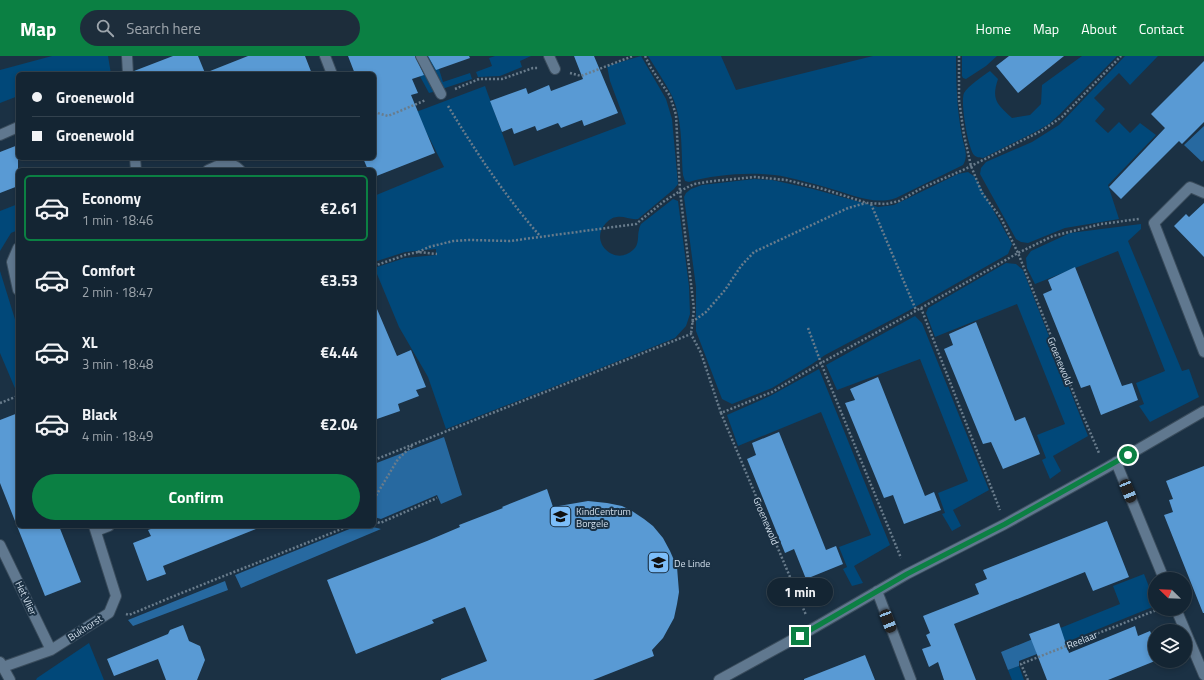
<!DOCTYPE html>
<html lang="en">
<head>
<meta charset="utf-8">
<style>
  body { margin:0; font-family:"Titillium Web",sans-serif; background:#1d2d3b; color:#f1f3f6; height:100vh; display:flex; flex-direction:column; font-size:15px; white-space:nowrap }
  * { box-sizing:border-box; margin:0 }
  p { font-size:13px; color:#9da5ac }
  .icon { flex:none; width:22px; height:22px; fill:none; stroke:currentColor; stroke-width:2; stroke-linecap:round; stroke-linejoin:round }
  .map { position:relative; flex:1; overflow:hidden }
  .sheet { position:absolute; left:16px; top:112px; width:360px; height:360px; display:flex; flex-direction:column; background:#142533; border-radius:6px; box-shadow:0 2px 6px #0003,0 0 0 1px #33424e }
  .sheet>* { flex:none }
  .top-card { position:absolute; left:16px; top:16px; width:360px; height:88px; border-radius:6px; box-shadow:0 2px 6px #0003,0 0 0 1px #33424e; display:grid; align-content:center; height:88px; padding:0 16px; background:#142533 }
  .needle { width:26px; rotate:293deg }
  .tools { position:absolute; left:1148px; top:516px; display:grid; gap:8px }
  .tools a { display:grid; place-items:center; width:44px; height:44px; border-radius:50%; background:#142533; box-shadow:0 2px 6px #0003,0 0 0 1px #33424e; font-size:20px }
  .end { position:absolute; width:18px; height:18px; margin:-9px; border:5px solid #0b8043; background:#fff; box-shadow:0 0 0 2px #fff }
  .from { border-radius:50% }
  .bubble { position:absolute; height:28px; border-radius:14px; background:#142533; box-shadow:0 2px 6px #0003,0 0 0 1px #33424e; font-size:13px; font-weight:700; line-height:28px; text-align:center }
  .car { position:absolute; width:12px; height:24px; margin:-12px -6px; border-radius:5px; box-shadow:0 0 3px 1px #0007; background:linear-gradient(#222 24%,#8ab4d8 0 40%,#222 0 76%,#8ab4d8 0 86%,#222 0) }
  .top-card b { display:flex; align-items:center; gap:14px; height:38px; font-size:15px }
  .top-card b+b { border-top:1px solid #33424e }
  .top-card i { width:10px; height:10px; background:#f1f3f6 }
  ul { padding:7px 0 0; list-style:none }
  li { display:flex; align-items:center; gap:12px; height:66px; margin:0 8px 6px; padding:0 8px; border:2px solid transparent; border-radius:6px }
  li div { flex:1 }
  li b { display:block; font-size:15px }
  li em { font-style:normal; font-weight:700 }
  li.active { border-color:#0b8043 }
  li>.icon { width:36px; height:36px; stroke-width:1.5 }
  .cta { display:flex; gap:8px; margin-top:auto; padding:8px 16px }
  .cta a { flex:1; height:46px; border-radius:24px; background:#0b8043; color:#fff; font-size:16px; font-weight:700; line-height:46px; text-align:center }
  header { display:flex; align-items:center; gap:24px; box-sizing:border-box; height:56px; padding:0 20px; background:#0b8043; color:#fff }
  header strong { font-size:19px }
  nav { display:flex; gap:22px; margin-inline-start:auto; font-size:14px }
  .search { width:280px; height:36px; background:#1d2d3b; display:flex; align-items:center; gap:10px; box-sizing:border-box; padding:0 14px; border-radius:22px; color:#9da5ac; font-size:15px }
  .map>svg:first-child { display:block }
</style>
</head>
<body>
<header>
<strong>Map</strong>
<div class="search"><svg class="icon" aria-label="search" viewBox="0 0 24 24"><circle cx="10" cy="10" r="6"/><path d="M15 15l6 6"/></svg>Search here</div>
<nav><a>Home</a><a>Map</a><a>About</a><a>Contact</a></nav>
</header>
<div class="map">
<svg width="1204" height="624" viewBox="0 0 1204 624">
  <rect width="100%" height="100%" fill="#1b3144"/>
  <path fill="#014879" d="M52,0H108L111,18H18V40L0,47V14Z
    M409,0H418L437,35L429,37Z
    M425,0H435L443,26L470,17L472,23L442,33Z
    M495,0H531L520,5L522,11L500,20L478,21L476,16L492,10L489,2Z
    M641,0L666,43L672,63L678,128L674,133L638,163C631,164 624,160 617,161C613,161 609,164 606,167C588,186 615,211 633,194C640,188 637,180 639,174C639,172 640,170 641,168L673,143L678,145L689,230L690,258L686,270L675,282L591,316L446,373L428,321L399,271L377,218L374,219V212L405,202L436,199V193L405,196L374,206V140L444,111L416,56L485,30L514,110L626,68L610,25L607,10Z
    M648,0H721L736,34L873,0H956C956,27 957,54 962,80C964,91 969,99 963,109L896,142C873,150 848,137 825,131C812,127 799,124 786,121C758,115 717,118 689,126L685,125L683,119C681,94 683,64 672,40C665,26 656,13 648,0Z
    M962,0H997L986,10L966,23L963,22L962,20Z
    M1082,0H1117L1060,58L1049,68L1035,76L983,102C979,101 977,102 974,99C968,92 960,46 964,37C968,30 983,20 990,15L998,23C991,44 997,48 1012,62L1030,59L1041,48L1042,29Z
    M1125,0H1158L1130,29L1119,17L1094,42L1105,53L1095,65L1108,77L1119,66L1130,77L1140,67L1156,79L1108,129L1119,163L1065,172L1028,187L1021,186L1016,183L980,118L981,112L986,106L1032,86L1059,69Z
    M968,116L975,121L1012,188L1008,198L908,255L825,299L812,308L772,332L732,348L722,343L696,275V231L684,141L686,137L691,133L702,129L754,123L772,124L813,133L878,151L894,149L958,118Z
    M18,148V174L11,177L0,195V155Z
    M1141,168V173L1128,185L1182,315L1189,313L1199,341L1150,366L1139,350L1144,348L1136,327L1165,315L1118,195L1035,228L1027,212L1026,202L1031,195L1070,177Z
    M1006,207L1016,208L1023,214L1088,380L1053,400L1061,415L1050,423L1042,404L1046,402L1037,379L1065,368L1017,248L935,281L926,257L928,252Z
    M0,215L18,273V337H17L0,297Z
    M915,260L922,267L989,434L953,454L961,470L952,475L942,458L945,457L938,437L968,425L920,303L837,334L826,309Z
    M819,313L890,489L854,510L863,527L852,530L843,513L847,511L839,491L871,479L821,356L738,390L727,359L770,340Z
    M1144,518L1155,546V550L1037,598L1033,583L1120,548L1113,530Z
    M89,587L104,624H36L37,622Z
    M1019,610L1024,624H1012L1008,614Z"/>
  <path fill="#2769a0" d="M1204,70V104L1202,106L1184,89Z
    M444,381L462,439L441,448L437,439L381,463L374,461V408Z
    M357,470H369L381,473L241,532L235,519Z
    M225,525L228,534L133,570L128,564Z
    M1033,583L1037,598L1019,605V610L1008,614L1001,596Z"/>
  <path fill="#599ad4" d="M173,0H198L205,17L248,0H305L312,18H134V15Z
    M348,0H415L424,19L412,23L418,37L411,39L435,97L374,121V114H368L363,102H374V18H355Z
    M428,0H469L470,2L436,14Z
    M574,0H594L618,57L584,70L582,64L561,72L558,67L537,75L535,70L514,78L512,72L502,76L490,45L526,32L528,38L549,29L551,35L583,23Z
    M1009,0H1064L1018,37L996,10Z
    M1204,5V66L1182,88L1179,85L1121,143L1109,131L1165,72L1151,58Z
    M18,89V130L0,137V96Z
    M1204,147V201L1174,170L1186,158L1189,161Z
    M1075,211L1122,330L1132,327L1138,344L1101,359L1090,329L1081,332L1043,238L1052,234L1048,224Z
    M374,246L397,300L411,294L426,331L416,334L419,340L398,348L400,355L374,364Z
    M976,266L1015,365L1025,361L1040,398L1003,413L991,386L983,388L944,293L953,289L949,278Z
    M878,321L925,440L934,436L941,454L904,468L893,439L884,442L845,347L855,344L850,333Z
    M18,357V470H17L0,427V364Z
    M779,376L826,494L836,490L843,508L806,523L794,493L785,497L747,403L756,399L752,387Z
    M1204,410V557H1203L1164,459L1173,456L1169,444L1173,443L1166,425Z
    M547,433L553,451L588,445L607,447L622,450L632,455L644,463L653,470L663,482L670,495L677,511L679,536L677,548L674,562L663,582L652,594L654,600L593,624H441V623L487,605L465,551L432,564L434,567L356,598L327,524L427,485L460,471L459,469L503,452L502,451Z
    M1107,465L1129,521L1093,535L1085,516L954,568L976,624H944L938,606L929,611L922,593L931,590L926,579L930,577L923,560L979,538L975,528L987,523L983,514Z
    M17,470H59L81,526L45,540Z
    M159,470H261V471L163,510L166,518L147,525L133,487L151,480L148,474Z
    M1059,567L1069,597L1135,570L1138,580L1150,575L1155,586V605L1108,624H1047L1029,578Z
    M183,569L189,585L200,590L205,604L197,624H166L158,603L114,620L107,603L168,578L170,574Z
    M865,599L875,624H804V623Z"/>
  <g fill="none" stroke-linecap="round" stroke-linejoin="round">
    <defs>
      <path id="street" d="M127,0L128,18
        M325,0L332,18
        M421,0L441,38
        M549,0L555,13
        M0,79L18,71
        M135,102L136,114
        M208,114C220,109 229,103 240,114
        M1204,137L1190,131L1154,167L1204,296
        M18,192L12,206L18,234
        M1116,406L1164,523
        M96,475L109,470
        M0,489L51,594
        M877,535L911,624
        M1176,553L1204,619
        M0,606L10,624
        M3,611L51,594L109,557L116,540L94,470
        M719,624L812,573L907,518L1005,468L1106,412L1204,355"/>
    </defs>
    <use href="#street" stroke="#3a4c5c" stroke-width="12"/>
    <path stroke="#697c8c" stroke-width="2.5" stroke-dasharray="2 2" stroke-linecap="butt" d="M645,0L651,12L670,40L676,59L680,135L694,253L691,278
      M959,0V44L964,79L971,110L982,137L1001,162L1018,197L1078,348L1099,397
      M570,17L581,20L633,0
      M455,33L479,23H502L533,12H538
      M448,50C476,96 505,140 540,180
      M374,56L388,60L426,44
      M871,148L916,254
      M418,196L429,191L453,185L470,184L510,185L636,168L663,146L680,135L694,128L713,125L755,121L786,124L823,133L867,147L886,148L899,145L924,131L963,114L1041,75L1062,61L1121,0
      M374,210L405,199L418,196L437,198
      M921,252L1000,454
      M692,266L706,256L725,234L741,210L754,196L848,152L866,147
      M808,272L821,307L901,502
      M0,347L18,340
      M721,357L806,559
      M374,404L691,278L701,297L721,357L772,336L821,307L921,252L1018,197L1053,180L1101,168L1139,163
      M374,443L398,403L412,390
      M374,465L380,467L437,442
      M126,558L129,559L179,538L349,470
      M1028,624L1021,608L1159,553"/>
    <use href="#street" stroke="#60788f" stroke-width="10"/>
  </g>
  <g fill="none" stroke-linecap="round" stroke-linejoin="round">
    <path stroke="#0b8043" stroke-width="5" d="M800,580L907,518L1005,468L1128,399"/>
  </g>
  <defs>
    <symbol id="school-square" viewBox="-11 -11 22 22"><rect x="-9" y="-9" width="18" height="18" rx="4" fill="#7dbef9" stroke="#1b3144"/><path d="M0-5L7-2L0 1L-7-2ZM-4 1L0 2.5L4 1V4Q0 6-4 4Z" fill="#111"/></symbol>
  </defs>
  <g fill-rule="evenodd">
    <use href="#school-square" x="548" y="448" width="25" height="25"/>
    <use href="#school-square" x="646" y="494" width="25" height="25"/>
  </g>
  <g text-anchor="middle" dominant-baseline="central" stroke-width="4" stroke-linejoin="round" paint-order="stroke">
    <g font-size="10" fill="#d2dfec" stroke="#1b3144">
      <text transform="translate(1060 305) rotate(68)">Groenewold</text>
      <text transform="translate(766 465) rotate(67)">Groenewold</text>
      <text transform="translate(26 542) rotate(64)">Het Vlier</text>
      <text transform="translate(85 572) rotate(-33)">Bukhorst</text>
      <text transform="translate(1082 584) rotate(-22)">Reelaar</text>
    </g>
    <g font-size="10" fill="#d2dfec" stroke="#1b3144" text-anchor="start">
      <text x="576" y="455">KindCentrum<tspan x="576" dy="12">Borgele</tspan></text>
      <text x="674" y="507">De Linde</text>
    </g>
  </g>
</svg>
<div class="tools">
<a><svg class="needle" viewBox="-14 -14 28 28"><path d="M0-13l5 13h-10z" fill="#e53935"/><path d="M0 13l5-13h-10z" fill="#9da5ac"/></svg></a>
<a><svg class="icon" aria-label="layers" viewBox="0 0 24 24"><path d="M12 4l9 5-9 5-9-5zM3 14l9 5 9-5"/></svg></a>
</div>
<i class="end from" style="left:1128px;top:399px"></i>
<i class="end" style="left:800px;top:580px"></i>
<div class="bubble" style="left:767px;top:522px;width:66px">1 min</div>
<i class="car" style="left:1128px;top:435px;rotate:158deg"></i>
<i class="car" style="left:888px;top:565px;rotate:159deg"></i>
<div class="top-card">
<b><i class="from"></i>Groenewold</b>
<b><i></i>Groenewold</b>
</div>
<section class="sheet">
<ul>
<li class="active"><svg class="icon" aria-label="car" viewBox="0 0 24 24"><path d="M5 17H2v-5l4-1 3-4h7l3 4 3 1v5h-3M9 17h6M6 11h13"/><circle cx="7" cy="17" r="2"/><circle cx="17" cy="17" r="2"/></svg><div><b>Economy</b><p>1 min · 18:46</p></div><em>€2.61</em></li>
<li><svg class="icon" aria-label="car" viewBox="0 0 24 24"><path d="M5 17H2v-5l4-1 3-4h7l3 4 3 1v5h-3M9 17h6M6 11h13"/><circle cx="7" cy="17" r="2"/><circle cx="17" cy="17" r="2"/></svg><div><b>Comfort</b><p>2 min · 18:47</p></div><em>€3.53</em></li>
<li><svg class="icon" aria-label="car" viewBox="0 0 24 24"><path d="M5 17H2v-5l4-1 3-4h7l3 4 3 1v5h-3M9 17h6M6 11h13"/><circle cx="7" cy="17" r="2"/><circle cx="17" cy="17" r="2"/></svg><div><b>XL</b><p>3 min · 18:48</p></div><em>€4.44</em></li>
<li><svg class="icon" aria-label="car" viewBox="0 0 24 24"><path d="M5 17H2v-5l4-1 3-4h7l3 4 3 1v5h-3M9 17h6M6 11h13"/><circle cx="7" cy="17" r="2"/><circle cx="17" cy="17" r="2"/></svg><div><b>Black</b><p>4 min · 18:49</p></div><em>€2.04</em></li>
</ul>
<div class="cta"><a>Confirm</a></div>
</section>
</div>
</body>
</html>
